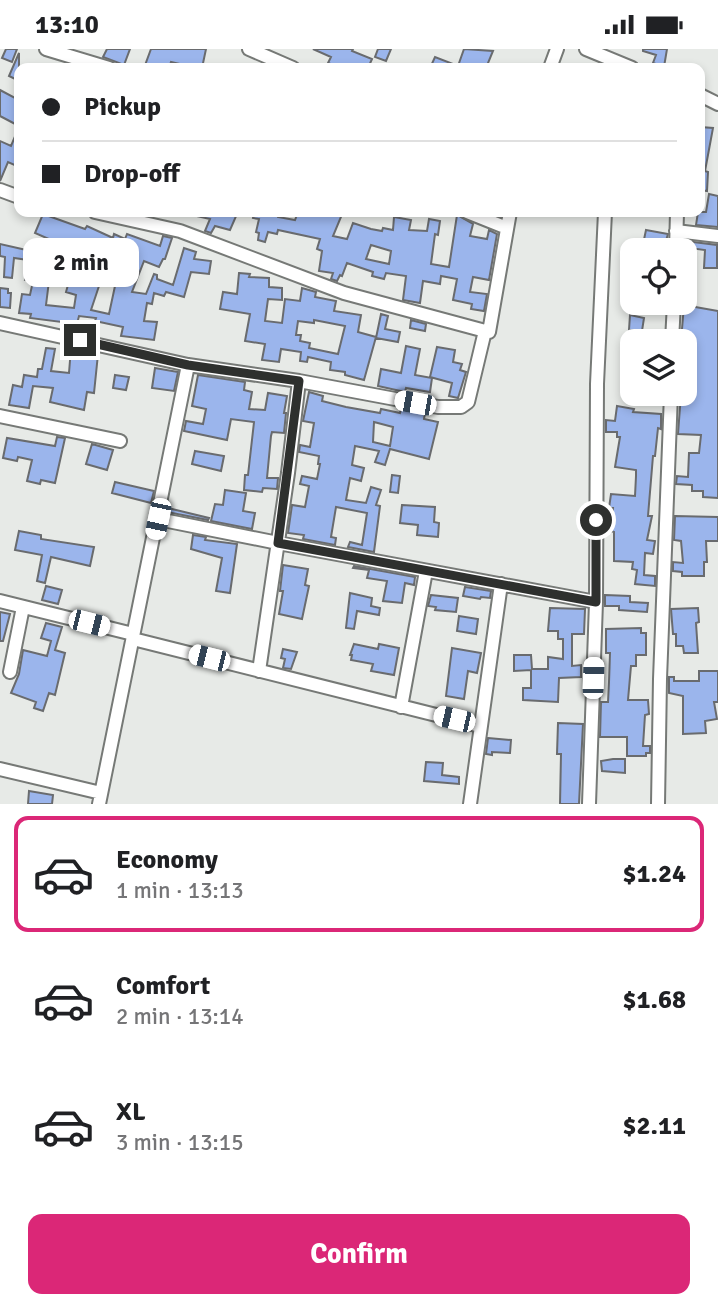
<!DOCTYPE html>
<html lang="en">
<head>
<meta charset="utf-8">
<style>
  body { margin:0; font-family:Signika,sans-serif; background:#f6f6f6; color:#202124; height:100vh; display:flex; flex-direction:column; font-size:26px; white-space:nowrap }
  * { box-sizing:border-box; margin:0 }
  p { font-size:23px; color:#757577 }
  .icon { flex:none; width:38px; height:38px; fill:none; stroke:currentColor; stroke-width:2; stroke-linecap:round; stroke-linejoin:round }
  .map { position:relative; height:755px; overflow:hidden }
  .drawer { display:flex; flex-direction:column; background:#fff; flex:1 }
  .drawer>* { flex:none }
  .top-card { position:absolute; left:14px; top:14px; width:691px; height:154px; border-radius:14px; box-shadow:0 4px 10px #0003; display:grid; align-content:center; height:154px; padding:0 28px; background:#fff }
  .buttons { position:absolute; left:620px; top:189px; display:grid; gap:14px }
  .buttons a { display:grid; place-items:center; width:77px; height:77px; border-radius:14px; background:#fff; box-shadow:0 4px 10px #0003; font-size:35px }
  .end { position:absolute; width:32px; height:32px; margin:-16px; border:9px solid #2e302e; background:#fff; box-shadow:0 0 0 4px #fff }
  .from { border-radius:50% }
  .bubble { position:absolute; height:49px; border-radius:14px; background:#fff; box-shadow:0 4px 10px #0003; font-size:23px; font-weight:700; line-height:49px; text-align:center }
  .car { position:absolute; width:21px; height:42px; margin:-21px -10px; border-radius:9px; box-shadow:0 0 5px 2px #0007; background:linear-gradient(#fff 24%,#345 0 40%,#fff 0 76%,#345 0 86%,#fff 0) }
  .top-card b { display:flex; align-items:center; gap:24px; height:66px; font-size:26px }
  .top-card b+b { border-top:2px solid #e0e0e0 }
  .top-card i { width:18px; height:18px; background:#202124 }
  ul { padding:12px 0 0; list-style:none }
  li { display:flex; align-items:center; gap:21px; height:116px; margin:0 14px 10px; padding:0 14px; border:4px solid transparent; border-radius:14px }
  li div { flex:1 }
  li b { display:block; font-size:26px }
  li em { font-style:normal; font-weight:700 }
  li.current { border-color:#db2777 }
  li>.icon { width:63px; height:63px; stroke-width:1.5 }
  .button { display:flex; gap:14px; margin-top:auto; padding:14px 28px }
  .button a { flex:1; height:80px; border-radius:14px; background:#db2777; color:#fff; font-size:28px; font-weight:700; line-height:80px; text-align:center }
  .status { display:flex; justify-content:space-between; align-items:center; height:49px; padding:0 35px; background:#fff; direction:ltr }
  .status svg { height:19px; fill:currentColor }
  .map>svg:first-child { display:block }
</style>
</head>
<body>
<div class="status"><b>13:10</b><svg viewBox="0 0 49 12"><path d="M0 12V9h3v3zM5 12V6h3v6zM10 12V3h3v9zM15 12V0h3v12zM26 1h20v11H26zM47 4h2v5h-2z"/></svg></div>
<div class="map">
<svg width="718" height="755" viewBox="0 0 718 755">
  <rect width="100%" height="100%" fill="#e7eae7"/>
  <path fill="#9bb5ec" stroke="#696b6e" stroke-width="2" fill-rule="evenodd" d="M6,0H17L12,13L2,9Z
    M107,0H130L124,16L103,8Z
    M151,0H206L202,19H183L184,16L171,13L169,19L156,17L155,19H144Z
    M313,0H353L352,2L372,10L368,19H341L328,14L331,8Z
    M378,0H391L386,12L375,8Z
    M464,0L493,2L486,19H430L435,8L458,17Z
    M643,0H667L664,18L653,14L656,6L643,2Z
    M19,4V32L9,27Z
    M0,41L19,51V77L0,67Z
    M19,78V118L8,113L0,132V92L11,97Z
    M700,78L713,79L705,122L708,123L707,142L700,141Z
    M709,145L718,147V178L696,176L698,163H706Z
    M192,163H230L237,165L230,181L215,177L211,184L205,182L210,170L192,166Z
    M254,163H278V168L295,171L298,163H343L333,187L347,190L353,174L371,180L382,182L383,179L393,181L394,168L411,171L409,181L427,182L429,170L440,172L438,186L435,185L431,215L449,218L457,166L459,167L473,175L470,187L487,190L489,181L497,185L489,231L473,228L470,243L487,245L484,262L471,260L472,255L453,251L457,230L441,227L440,235L423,232L420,254L403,251L406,227L386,224L384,230L372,227L373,223L347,214L342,227L340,226L337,232L331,230L333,224L319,222L322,202L317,200L320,190L278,181L277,185L268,183L265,193L258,191L259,184L256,183L259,170L253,169ZM371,196L391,202L389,215L366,210Z
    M43,165L85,180L87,177L113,189L114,185L125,190L127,185L160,197L163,187L172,189L165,210H163L159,218L144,212L132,243L146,245L154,225L157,226V230L173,236L184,199L196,203L194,210L211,212L209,225L191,223L184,248L166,243L164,247L154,244L152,255L147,254L144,272L157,273L154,291L121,287L123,278L95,272L96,269L79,267L77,275L30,269L31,265L19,264L22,245L30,246L33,232L25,231L28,211L14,209L12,229L4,228L5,208L0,207V195L44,205L49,190L35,184ZM51,216L71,225L66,243L76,246L74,259L46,256ZM101,231L115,237L109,265L91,261Z
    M646,181L668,185L664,198L654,195L652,201L642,200Z
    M685,192L717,196V219H704L705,201L690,199L689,201H685Z
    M239,224L250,225L249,228L269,229V238L282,239V251L268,250L265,272L282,274L285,250L300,252L302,239L316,243L315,248L336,252L334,262L361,266L358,283L376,288L364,331L345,326V323L330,321L331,313L308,308L307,313L300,312L301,303L281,300L279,313L262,311L265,295L245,292L250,265L220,260L223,243L237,245ZM314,271L345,277L338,305L309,299L310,294L300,292L301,286H296L298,272L314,274Z
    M0,239L8,240V244H11L10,259L0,258Z
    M684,256L718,262V449L703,448V442H692V436L676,435L677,427L688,428L689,404H699L701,386L678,385L681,345H684V340H687L695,300L684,298V292H681Z
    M381,265L388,267L385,280L400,283L398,293L376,289Z
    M630,266L644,269L642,282L629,281Z
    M411,271L426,275L425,282L410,279Z
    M406,297L420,300L415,326L432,329L430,343L406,339L405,343L378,337L381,320L401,324Z
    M437,298L455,301L453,313L462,315L460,321L466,323L458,349L449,347L452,334L430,328Z
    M46,299L55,300L51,322L69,324L71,299L98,305L94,344L87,343L84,361L50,353L53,339L33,337L29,359L9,356L13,336L22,338L24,326L37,328L38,320H42Z
    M155,319L178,323L174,342L152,339Z
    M115,326L129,328L126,341L113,339Z
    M198,326L245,333L244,341L252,343L249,360L265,361L268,344L287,347L284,364H286L284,384L272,383L271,387L267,429H278L277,440L263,439L262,443L244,441L245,426H248L254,373L231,370L227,391L184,382L186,372L203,375L206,360L192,357Z
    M309,343L323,347L322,352L346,358L380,364L381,360L400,364L401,360L425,364L424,370L438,373L429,410L390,400L385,416L375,413L379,402L355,397L352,416L364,419L361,432L350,429L346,451L366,454L371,438L381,441L376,456L380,457L374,503L348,498L350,493L362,496L367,464L336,458L331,488L336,489L335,496L303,490L304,486L288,484L292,456L305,458L309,437L300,435L302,427L317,430L320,415H318L319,407L299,403L300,396L310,398L314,374L303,372ZM374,373L393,378L390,397L373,393Z
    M617,357L634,360L633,363L661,365V380L658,379L655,407H653L648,467H652L647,491L655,492L653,505L645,504L644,526L655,527V537L635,535L637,521L632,520L633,513L614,512V483L611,482L613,459H609L611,445L635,447L636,427V421L615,418L620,388H617V383H606V371L615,372Z
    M57,388L65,389L55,434L41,431L40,435L27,432L32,411L18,408L17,412L3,409L7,389L55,397Z
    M92,395L113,401L107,421L86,415Z
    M195,402L224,407L221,422L192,415Z
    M392,426L400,427L398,444L390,443Z
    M115,433L154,442L151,454L112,444Z
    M225,441L246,444L243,462L255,464L252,480L211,472L215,455L223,456Z
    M402,456L435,458L434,473L439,474L438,488L417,486L418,476L400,474Z
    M168,459L209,469L208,471L167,463Z
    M675,467L718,468V492H706L707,513H704V527H682V523L673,522V513L683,514L681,492L674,491Z
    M19,482L41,486V490L94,498L90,517L51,508L45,534L37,532L42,506L15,501Z
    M193,486L206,488L205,491L237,495L230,544L216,542L222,509L191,500Z
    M283,516L308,520L305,536L309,537L302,570L279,565L283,542H280Z
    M354,517L415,528L414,536L405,534L402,554L383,552L387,532L367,529L369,521L353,519Z
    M46,537L62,541L58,555L42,551Z
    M465,538L491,542L490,549L481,548L480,550L463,547Z
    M350,544L372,549L371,557L380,559L379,566L357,562L354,580L346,579Z
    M431,546L458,549L456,563L435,561L436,558L428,557Z
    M605,546L630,547V553L648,554L647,563L619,561V557H605Z
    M550,559L585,560L584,585H572V617L581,616V628L559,629L558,653L523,651V639H531V621L514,622V606H531L532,620H548V608L563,610V590H558V582H548Z
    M698,559L699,573L696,574L698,604H684L683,597H676V585H673L671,560Z
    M0,563L10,565L3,592H0Z
    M459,567L478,570L476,585L457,582Z
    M46,574L62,578L55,601L65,604L55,646L49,644L43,662L34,659L36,653L11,644L19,625L23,601L47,607L51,592L41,589Z
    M641,579V584H646V606H636V617H631L628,651H648L649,665L645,666L643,697H650V704H646V707H627V688H600L601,653H608L609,633L610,604H606V580Z
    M354,595L378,600L379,595L399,599L394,626L371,622L373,615L351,611L352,606H350Z
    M452,599L481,604L477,624L468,622L464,650L446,647Z
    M283,600L297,603L291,620L283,619L285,610L281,609Z
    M699,622H718V653H714L717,670L705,672L706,684L683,685V647L669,644V628H674V632H699Z
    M558,674L583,675L579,755H560L561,705H557Z
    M488,689L511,691L510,704L492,703V706L486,705Z
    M613,710H625V724L602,722L601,712Z
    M426,713L443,714L442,726L459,728V735L424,732Z
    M29,742L53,746L52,755H28Z"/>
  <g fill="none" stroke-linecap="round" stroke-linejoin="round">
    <defs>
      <path id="minor" d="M46,0L109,19
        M249,0L293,19
        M586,0L632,19
        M550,19L557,0
        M700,46L718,55
        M0,141L19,148
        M95,163L180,182L344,244L489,283L510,163
        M467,163L507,179
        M676,182L718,187
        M676,201L677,163
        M0,274L188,316L299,332L438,358H461L468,353L485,282
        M672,292L674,254
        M0,367L120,392
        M158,470L278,494L596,553
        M0,552L133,585
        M133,590L480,677
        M259,622L288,424L299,332
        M10,623L23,558
        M401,658L426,522
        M0,720L101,744
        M99,755L188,316
        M470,755L501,535
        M589,755L596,553L597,335L605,163
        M658,755L660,630L671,345"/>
    </defs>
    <use href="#minor" stroke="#767976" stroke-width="16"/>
    <use href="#minor" stroke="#fff" stroke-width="12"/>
  </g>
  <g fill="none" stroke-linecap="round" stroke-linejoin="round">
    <path stroke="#2e302e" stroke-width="9" d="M80,291L188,316L299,332L278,494L596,553V471"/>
  </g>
</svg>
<div class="buttons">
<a><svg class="icon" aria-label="locate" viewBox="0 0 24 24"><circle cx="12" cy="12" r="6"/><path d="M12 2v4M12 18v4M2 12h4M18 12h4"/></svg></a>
<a><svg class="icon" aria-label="layers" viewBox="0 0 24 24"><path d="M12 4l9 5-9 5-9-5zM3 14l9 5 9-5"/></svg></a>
</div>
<i class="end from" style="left:596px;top:471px"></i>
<i class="end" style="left:80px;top:291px"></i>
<div class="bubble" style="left:23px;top:189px;width:116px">2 min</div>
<i class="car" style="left:415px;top:354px;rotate:280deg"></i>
<i class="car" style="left:158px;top:470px;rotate:192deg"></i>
<i class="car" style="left:89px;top:574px;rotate:104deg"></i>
<i class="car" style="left:209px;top:609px;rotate:284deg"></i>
<i class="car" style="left:593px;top:629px;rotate:2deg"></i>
<i class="car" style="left:454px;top:670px;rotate:283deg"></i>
<div class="top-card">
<b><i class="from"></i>Pickup</b>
<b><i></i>Drop-off</b>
</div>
</div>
<section class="drawer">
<ul>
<li class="current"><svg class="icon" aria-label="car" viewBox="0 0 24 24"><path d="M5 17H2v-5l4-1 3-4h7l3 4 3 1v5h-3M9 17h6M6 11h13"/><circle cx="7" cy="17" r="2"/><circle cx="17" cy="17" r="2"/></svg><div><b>Economy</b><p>1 min · 13:13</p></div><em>$1.24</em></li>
<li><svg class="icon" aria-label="car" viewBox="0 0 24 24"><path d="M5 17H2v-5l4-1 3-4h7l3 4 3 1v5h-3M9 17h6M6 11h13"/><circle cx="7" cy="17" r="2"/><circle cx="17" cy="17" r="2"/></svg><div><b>Comfort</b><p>2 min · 13:14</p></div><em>$1.68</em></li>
<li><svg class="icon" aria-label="car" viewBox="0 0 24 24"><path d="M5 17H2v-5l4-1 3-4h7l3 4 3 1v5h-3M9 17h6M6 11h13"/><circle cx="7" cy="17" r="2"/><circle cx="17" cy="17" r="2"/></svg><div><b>XL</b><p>3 min · 13:15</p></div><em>$2.11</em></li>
</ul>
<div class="button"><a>Confirm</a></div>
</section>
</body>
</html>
